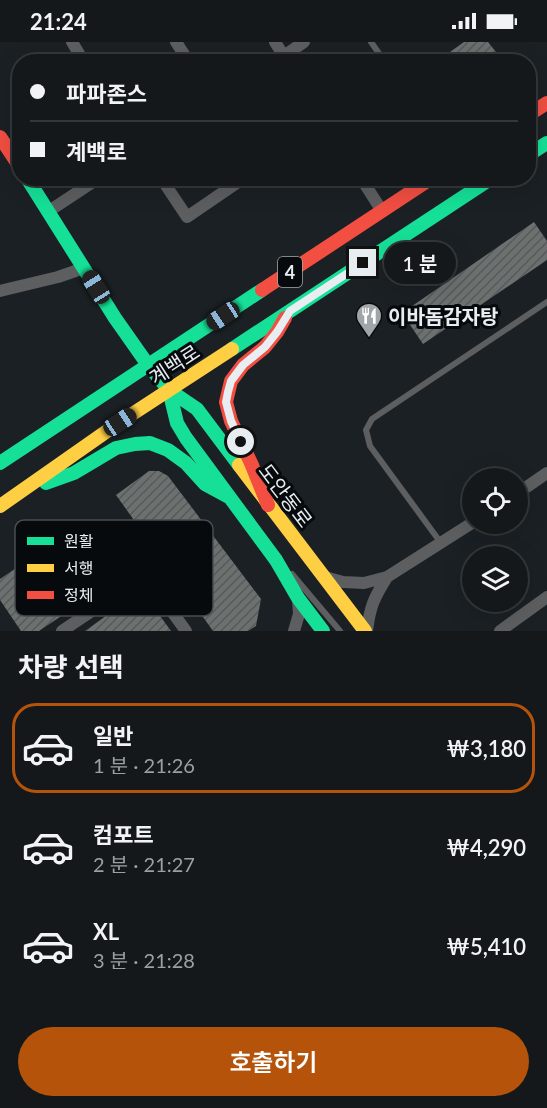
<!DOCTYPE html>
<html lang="ko">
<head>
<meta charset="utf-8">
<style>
  body { margin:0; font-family:Lato,"Noto Sans KR",sans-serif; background:#212528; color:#f1f3f6; height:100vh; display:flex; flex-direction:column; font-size:22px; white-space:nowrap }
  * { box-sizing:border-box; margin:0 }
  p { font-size:20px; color:#9da0a3 }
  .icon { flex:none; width:33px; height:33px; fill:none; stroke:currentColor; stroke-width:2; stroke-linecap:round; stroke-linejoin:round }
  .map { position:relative; height:589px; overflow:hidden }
  .side { display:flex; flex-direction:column; background:#14181b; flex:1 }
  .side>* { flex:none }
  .guide { position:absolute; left:12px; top:12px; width:524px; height:132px; border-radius:24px; box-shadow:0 6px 24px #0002,0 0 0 2px #33373a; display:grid; align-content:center; height:132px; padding:0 18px; background:#14181b }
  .fabs { position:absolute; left:462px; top:426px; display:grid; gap:12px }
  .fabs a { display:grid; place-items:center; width:66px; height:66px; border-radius:50%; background:#14181b; box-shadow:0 6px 24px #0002,0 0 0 2px #33373a; font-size:30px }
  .end { position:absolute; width:27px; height:27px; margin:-14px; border:8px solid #e7edf1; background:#111; box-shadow:0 0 0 3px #111 }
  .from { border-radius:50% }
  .bubble { position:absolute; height:42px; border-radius:21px; background:#14181b; box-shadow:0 6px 24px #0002,0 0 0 2px #33373a; font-size:20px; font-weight:600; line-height:42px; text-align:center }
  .car { position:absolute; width:18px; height:36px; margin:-18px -9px; border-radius:8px; box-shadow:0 0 4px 2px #0007; background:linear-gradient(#222 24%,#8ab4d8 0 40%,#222 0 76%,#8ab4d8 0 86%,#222 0) }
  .guide b { display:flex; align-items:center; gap:21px; height:57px; font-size:22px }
  .guide b+b { border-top:2px solid #33373a }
  .guide i { width:15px; height:15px; background:#f1f3f6 }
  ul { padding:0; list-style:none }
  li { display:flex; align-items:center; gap:18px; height:90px; margin:0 12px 9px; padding:0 6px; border:3px solid transparent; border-radius:24px }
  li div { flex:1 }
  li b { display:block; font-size:22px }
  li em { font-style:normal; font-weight:600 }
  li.active { border-color:#b45309 }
  li>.icon { width:54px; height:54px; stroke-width:1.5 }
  h2 { padding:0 18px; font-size:27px; line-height:72px }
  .primary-button { display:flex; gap:12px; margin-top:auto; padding:12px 18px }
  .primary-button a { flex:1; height:69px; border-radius:36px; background:#b45309; color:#fff; font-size:24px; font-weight:600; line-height:69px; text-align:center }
  .status { display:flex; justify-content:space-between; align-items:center; height:42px; padding:0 30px; background:#14181b; direction:ltr }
  .status svg { height:16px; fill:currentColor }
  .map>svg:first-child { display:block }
</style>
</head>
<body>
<div class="status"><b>21:24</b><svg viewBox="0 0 49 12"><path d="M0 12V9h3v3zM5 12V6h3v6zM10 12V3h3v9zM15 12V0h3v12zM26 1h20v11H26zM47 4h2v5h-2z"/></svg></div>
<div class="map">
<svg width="547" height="589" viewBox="0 0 547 589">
  <defs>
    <pattern id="building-hatch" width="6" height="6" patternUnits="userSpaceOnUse" patternTransform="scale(1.5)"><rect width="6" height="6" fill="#6c706f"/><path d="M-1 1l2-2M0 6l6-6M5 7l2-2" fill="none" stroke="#57595a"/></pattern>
  </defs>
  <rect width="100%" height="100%" fill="#1a2024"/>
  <path fill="url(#building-hatch)" d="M464,0H488L496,10L482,20H436Z
    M534,180L547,199V218L423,302L402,271Z
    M149,429H159L168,434L261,557L256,584L248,589H213L116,453Z
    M80,482L118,536L39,589H21L0,558V537Z
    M135,553L147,556L171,589H85Z"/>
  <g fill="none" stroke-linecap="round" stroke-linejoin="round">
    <path stroke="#5c5e60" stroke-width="6" d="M371,0L385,20
      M441,501L370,404L366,388L372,377L547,260
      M292,532L340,589"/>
    <path stroke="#5c5e60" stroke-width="12" d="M72,0L84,20
      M176,0L189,20
      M275,0L287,19
      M275,20L304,0
      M161,136L187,175L244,136
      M361,136L382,169
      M49,169L99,136
      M0,249L58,235L84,226
      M518,451L547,431
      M325,535L343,540L364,541L387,535L472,481
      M62,589L129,544L146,541L157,549L186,589
      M294,589L299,572L298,557
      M367,589C370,564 374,556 387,535
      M500,589L547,555"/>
    <path stroke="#16e098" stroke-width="14" d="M528,113L547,101
      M27,136L115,276L148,323L169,348L197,367L239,423
      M232,307L492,136
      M169,348L177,381L186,396L276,518L298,556L323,589
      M0,421L262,248
      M46,441L74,431L116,406L135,402L150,401L168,408L186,421L205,442L229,455"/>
    <path stroke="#ffcf43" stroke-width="14" d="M239,423L365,589
      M0,464L120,380L232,307"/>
    <path stroke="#f24e42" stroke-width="14" d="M528,73L547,61
      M0,95L20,125
      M262,248L432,136
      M268,463L251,421L231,379L226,360L231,339L243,323L265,305L277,290L285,276"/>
  </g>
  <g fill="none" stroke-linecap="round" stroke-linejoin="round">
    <path stroke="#e7edf1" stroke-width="8" d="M241,400L231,379L226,360L228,350L231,339L243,323L265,305L277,290L290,269L363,221"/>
  </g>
  <defs>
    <symbol id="restaurant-pin" viewBox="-11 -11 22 30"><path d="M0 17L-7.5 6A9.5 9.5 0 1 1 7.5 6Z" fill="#9fa5a9" stroke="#060a0d"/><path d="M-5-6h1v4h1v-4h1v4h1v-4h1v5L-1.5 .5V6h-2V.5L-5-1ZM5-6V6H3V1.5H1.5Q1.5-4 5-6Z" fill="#fff"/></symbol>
  </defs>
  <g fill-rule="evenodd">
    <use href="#restaurant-pin" x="354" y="259" width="30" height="40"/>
  </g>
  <g text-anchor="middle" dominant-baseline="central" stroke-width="6" stroke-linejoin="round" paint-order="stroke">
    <rect fill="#060a0d" stroke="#a4a9ad" stroke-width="1.5" x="278" y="215" width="24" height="30" rx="4.5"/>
    <g font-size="18" font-weight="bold" fill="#e7edf1">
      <text x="290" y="230">4</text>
    </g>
    <g font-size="20" font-weight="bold" fill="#e7edf1" stroke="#060a0d" text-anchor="start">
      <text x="388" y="274">이바돔감자탕</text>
    </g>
    <g font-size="20" fill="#e7edf1" stroke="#060a0d">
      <text transform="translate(174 322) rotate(-33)">계백로</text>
      <text transform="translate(286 453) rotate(53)">도안동로</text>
    </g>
  </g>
  <rect x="15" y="478" width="198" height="96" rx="9" fill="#060a0d" stroke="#4a4e51" stroke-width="1.5"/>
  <rect x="27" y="495" width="27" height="8" fill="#16e098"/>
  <rect x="27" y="522" width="27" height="8" fill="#ffcf43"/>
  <rect x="27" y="549" width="27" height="8" fill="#f24e42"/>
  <g font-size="16" fill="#e7edf1">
    <text x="64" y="505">원활</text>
    <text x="64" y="532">서행</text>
    <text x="64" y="559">정체</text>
  </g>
</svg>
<div class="fabs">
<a><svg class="icon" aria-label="locate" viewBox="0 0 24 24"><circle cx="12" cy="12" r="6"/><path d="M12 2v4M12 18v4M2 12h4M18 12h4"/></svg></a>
<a><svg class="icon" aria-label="layers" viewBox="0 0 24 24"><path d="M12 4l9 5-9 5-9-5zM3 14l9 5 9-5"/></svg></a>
</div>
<i class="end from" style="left:241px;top:400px"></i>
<i class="end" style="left:363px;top:221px"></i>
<div class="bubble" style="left:384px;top:200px;width:72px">1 분</div>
<i class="car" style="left:96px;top:245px;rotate:328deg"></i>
<i class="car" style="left:223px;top:274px;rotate:237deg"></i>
<i class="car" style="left:120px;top:380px;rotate:57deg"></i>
<div class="guide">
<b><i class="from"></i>파파존스</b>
<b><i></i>계백로</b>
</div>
</div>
<section class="side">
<h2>차량 선택</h2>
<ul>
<li class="active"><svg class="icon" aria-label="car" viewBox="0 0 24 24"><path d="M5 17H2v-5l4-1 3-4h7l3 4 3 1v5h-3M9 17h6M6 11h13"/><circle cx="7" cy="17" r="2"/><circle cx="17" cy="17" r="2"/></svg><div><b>일반</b><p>1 분 · 21:26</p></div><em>₩3,180</em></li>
<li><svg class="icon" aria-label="car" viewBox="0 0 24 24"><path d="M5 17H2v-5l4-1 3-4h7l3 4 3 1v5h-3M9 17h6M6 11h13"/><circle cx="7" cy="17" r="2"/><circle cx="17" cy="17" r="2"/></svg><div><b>컴포트</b><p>2 분 · 21:27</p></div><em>₩4,290</em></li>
<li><svg class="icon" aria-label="car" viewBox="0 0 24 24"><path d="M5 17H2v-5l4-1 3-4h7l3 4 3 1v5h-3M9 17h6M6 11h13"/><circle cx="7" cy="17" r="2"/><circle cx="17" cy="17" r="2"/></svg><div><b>XL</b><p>3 분 · 21:28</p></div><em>₩5,410</em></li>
</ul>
<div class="primary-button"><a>호출하기</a></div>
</section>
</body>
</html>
